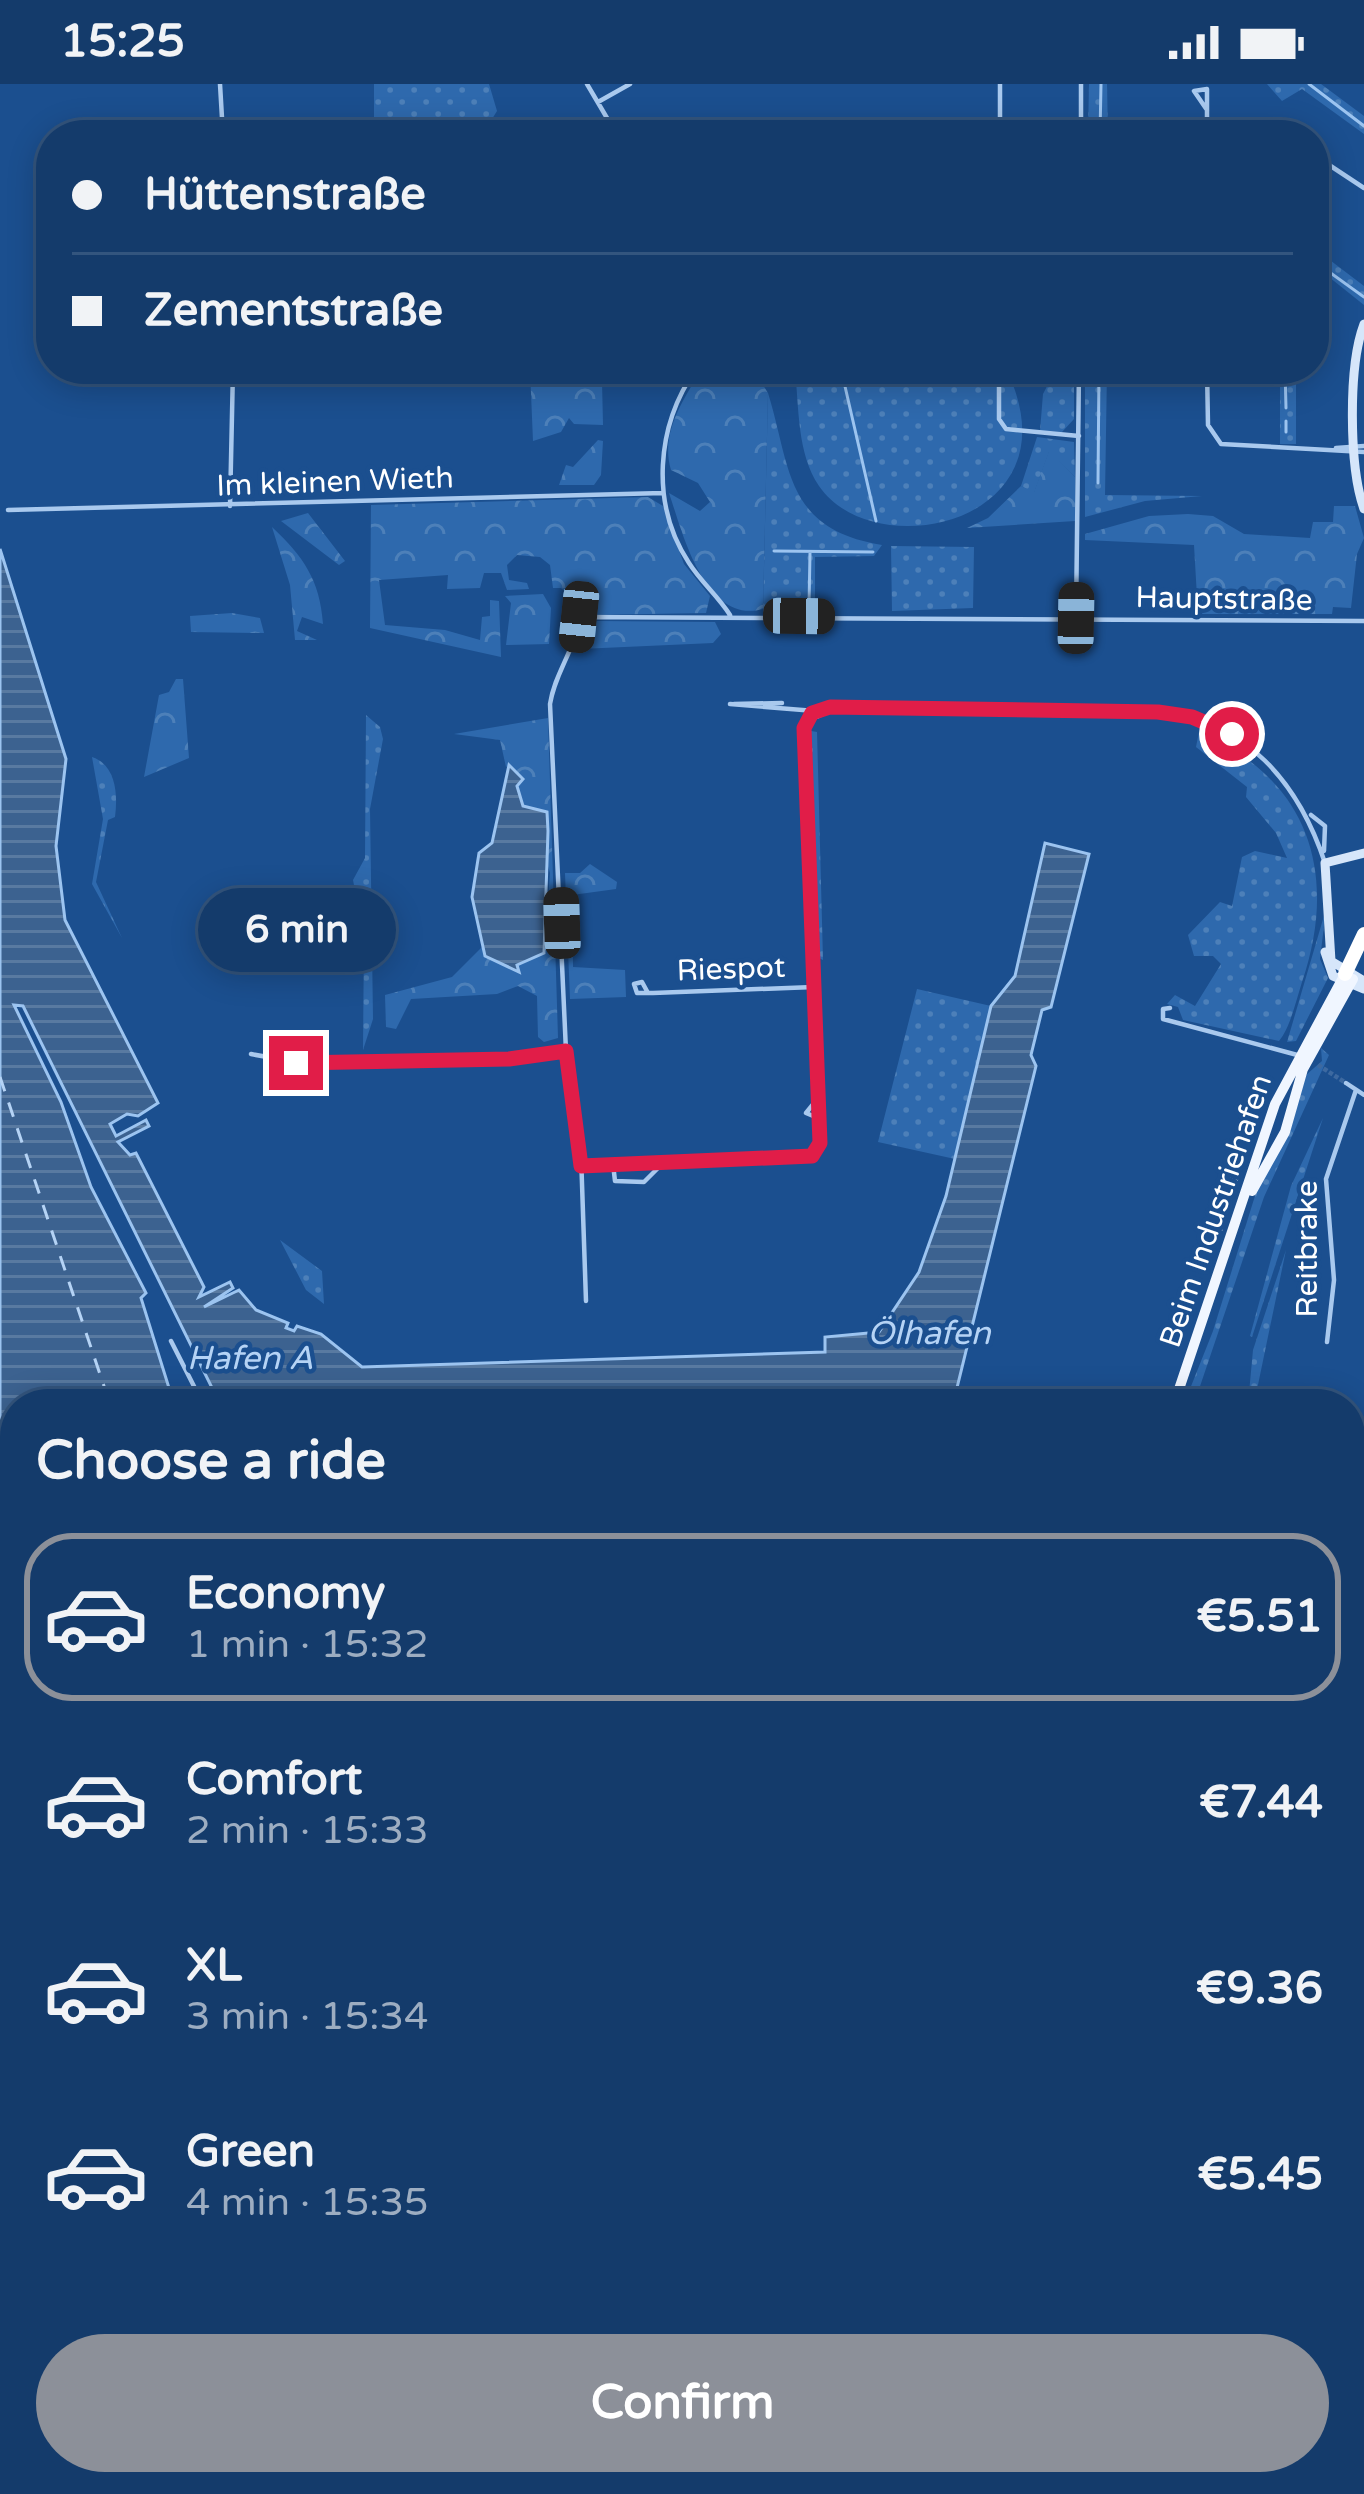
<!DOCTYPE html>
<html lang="en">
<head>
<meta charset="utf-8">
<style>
  body { margin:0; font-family:"Varela Round",sans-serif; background:#214673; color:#f1f3f6; height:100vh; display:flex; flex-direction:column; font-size:45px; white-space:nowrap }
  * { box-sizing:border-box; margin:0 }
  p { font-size:39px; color:#9dadc1 }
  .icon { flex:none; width:66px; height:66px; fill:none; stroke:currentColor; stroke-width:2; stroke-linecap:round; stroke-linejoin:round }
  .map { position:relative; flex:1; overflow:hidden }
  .panel { position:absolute; left:0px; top:1305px; width:1365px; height:1107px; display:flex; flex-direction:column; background:#143b6b; border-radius:48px 48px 0 0; box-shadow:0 6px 30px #0003,0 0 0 3px #33557e }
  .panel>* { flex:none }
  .guide { position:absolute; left:36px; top:36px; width:1293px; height:264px; border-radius:48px; box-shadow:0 6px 30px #0003,0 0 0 3px #33557e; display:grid; align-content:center; height:264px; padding:0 36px; background:#143b6b }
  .end { position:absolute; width:54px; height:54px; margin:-27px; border:15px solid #e11d48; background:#fff; box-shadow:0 0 0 6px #fff }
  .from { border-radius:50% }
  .bubble { position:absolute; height:84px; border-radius:42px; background:#143b6b; box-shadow:0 6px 30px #0003,0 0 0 3px #33557e; font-size:39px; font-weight:800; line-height:84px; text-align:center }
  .car { position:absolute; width:36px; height:72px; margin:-36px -18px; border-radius:15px; box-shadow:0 0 9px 3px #0007; background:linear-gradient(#222 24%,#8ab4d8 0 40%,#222 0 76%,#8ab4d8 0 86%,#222 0) }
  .guide b { display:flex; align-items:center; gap:42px; height:114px; font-size:45px }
  .guide b+b { border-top:3px solid #33557e }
  .guide i { width:30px; height:30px; background:#f1f3f6 }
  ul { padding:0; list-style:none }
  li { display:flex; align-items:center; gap:36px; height:168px; margin:0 24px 18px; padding:0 12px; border:6px solid transparent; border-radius:48px }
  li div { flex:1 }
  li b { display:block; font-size:45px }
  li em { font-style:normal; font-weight:800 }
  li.current { border-color:#8c9099 }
  li>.icon { width:108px; height:108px; stroke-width:1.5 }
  h2 { padding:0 36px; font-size:54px; line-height:144px }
  .primary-button { display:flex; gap:24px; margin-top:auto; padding:24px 36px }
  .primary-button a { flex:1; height:138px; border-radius:72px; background:#8c9099; color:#fff; font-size:48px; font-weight:800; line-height:138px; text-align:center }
  .status { display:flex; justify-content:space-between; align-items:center; height:84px; padding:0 60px; background:#143b6b; direction:ltr }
  .status svg { height:33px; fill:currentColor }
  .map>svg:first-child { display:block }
</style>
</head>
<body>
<div class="status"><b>15:25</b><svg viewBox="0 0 49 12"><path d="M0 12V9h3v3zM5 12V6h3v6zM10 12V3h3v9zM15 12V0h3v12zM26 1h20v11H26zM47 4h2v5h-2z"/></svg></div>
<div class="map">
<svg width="1364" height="2410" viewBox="0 0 1364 2410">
  <defs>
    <pattern id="grass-dots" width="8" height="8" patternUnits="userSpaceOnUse" patternTransform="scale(3)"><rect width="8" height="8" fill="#2e69ad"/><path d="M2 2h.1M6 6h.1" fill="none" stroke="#4d80b9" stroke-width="1.8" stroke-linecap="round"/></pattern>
    <pattern id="forest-crowns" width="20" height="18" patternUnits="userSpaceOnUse" patternTransform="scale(3)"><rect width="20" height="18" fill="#2e69ad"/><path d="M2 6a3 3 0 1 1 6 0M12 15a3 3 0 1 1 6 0" fill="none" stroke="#4d80b9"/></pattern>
    <pattern id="water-rules" width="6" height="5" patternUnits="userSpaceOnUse" patternTransform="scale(3)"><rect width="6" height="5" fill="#3c6290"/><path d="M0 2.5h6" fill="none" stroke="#597aa1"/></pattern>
  </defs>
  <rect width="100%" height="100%" fill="#1b4f8f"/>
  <path fill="url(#grass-dots)" d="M374,0H489L497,27L492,35L500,51H374Z
    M1089,0H1107L1108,51H1088Z
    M1267,0H1321L1364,32V50L1302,5L1282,17Z
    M1314,164L1364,202V221L1314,181Z
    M795,285H1006C1081,438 875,484 819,402C797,370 799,323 795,285Z
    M1056,285H1074V335L1062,348L1040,347L1043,310Z
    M1085,285H1107L1105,411L1202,412L1145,417L1085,433Z
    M1280,285H1296V360H1280Z
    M768,309C791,383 784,445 882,461L874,472L815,473V528H763Z
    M1037,353L1074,358L1075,393L1049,368L1034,409L1021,402Z
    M891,462L974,463L973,524L892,527Z
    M366,631L380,643L383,655L370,725L373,935L363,966L364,851L353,796L365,774Z
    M811,647L817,648L823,876L819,874Z
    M1199,648C1309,695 1339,789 1302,898C1296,917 1290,944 1279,957L1183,936L1178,923L1167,920L1175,911L1195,922L1221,880L1213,872H1194L1188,851L1220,818L1232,822L1242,773L1255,767L1287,774L1276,749L1246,713L1247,703L1196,663Z
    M92,673C116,681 118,710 115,733L108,736L96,798L122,854L92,800L103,735Z
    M1326,825L1320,875L1328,894L1296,957L1287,958Z
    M917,905L991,922L955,1075L878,1058Z
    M1321,964L1329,971L1264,1113L1194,1320H1184L1213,1247L1259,1099L1306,991L1322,977Z
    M1323,1034L1252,1253L1250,1252L1291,1102Z
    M280,1156L322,1187L324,1220L306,1206Z
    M1286,1166L1254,1320H1248L1253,1266Z"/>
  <path fill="url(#forest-crowns)" d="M530,285H609L602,298L603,341L574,340L569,334L561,348L533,357Z
    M702,285H753L768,309L763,525C705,541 683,450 669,409L700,427L710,418L698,399L671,386C660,349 683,316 702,285Z
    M598,356L603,357L601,391L594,401H559L566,381L573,383Z
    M1049,367L1075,393V437L967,444L988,434L1021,402L1034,408Z
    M648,413L663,422L684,480L710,512L706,529L590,531L561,504H553L550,481L540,473L517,471L507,481L509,496L527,499L529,505L507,506L501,489H484L480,504L447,505L448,491L379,496L385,541L445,546L480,556L482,533L490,532V516L499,517L501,573L370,544L371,421Z
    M1334,422H1355L1364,454L1357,470L1351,524L1333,523L1332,530H1198L1194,461L1085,456V450L1149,432L1188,430L1213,432L1244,450L1310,454L1313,438H1333Z
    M308,429L345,477L339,481L281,437Z
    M272,443C303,472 320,496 323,540L302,533L297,547L317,556H295L290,501Z
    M543,510L551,524L549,560L506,561L511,519L505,512Z
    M232,529L260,534L264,549L191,548L190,532Z
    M597,537L715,538L721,550L713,559L580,565L582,545Z
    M176,595H183L189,674L144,693L159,611L169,608Z
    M548,634L558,954L544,958L538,953L537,912L518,902L497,910L411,915L396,945L386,943L385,911L452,893L482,863L486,872L516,881L544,869L550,789L532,727L523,722L510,681L506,683L500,656L454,650Z
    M590,780L617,798L616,805L572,811L573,883L625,886L626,913L570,915L565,789H580Z
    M1350,1953L1355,1970L1354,2041L1364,2071V2216L1350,2206Z
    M15,2162V2352L13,2362L0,2356V2207Z"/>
  <path fill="url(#water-rules)" stroke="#9cc4f0" stroke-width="3" d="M0,465L66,675L56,762L65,836L158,1019L138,1032L127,1030L110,1040L116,1052L146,1036L149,1042L118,1058L130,1071L136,1069L204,1203L199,1213L230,1198L233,1204L204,1223L239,1206L256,1226L288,1239L286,1244L294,1247L297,1242L321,1250L362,1283L825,1268V1253L879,1248L919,1188L946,1112L991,922L1015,892L1045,759L1089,770L1051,923L1042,926L1031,971L1036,982L953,1320H220L23,922L14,921L61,1018L91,1103L146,1209L141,1214L174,1320H15V2143L0,2185Z
    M509,681L523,695L517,702L523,722L547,728L548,747L544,869L517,881L519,888L485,872L472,813L479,769L492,759Z
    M15,2383V2397H196L193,2410H7Z
    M473,2397H559L560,2410H475Z"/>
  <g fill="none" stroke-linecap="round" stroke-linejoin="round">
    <path stroke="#9cc4f0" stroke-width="3" d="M1309,0L1364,42
      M1100,51L1101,0
      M1314,177L1364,213
      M841,285L876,437
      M1285,285L1286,324
      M1286,348V337
      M1098,399L1099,285
      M774,467L873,468
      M809,522L810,469
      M1350,1962L1351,1966
      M1350,1985L1352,1974
      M1350,1994V2009
      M1350,2026V2051
      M1350,2058L1364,2080
      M1364,2090V2101"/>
    <path stroke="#b5d3f5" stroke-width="3" stroke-dasharray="15 12" stroke-linecap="butt" d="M0,993L110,1320
      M148,2410L152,2397"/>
    <path stroke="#3d69a0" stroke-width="4.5" stroke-dasharray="4.5 2" stroke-linecap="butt" d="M1318,981L1346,999"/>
    <path stroke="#a9c9ee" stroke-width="4.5" d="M220,0L223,51
      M587,0L617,51
      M598,18L630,0
      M1207,26L1194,7L1207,5C1207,20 1207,36 1207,51
      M1000,51V0
      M1081,51V0
      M1314,71L1364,104
      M696,285C656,342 650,420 689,479C701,498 718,512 730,531
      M999,285V335L1006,345L1079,352
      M1207,285L1208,341L1221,360L1364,368
      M1336,364L1364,362
      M230,422L233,285
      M8,426L663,409
      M1076,534L1079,285
      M730,620L815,627
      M734,620L782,619
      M807,646L812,635L834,625
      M1311,731L1325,742L1324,767
      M648,909L642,898L634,900L637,909H653L814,903
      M1170,924L1163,925V935L1301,972
      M251,970C351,990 465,980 566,967
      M1346,999L1364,1011
      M818,1034L806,1029L819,1013
      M613,1080L615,1097L644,1098L662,1080
      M581,1081L807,1073L819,1066L804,643L822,624L1158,628C1246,635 1299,700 1325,779
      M586,1217L580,1041L566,967L550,620C555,588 575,567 579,533L1364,537
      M171,1257L203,1320
      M1327,1258L1334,1196L1326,1095L1356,1006
      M1350,1602L1364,1595
      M1350,1681L1363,1740
      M1350,1751L1364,1739
      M1350,1793L1364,1807
      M1350,1836L1364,1822
      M1350,2211L1364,2220
      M403,2397L405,2410
      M1136,2397L1147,2410
      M1194,2397L1205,2410
      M1252,2410L1258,2397"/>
    <path stroke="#d6e6fa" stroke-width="9" d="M1364,240C1348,282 1349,383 1364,425
      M1364,769L1325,779L1331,877L1364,897
      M1325,868L1333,892L1364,905
      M1350,2373L1364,2353
      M942,2410V2397
      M1325,2410L1334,2397"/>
    <path stroke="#f0f6ff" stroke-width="10" d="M1252,1107L1285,1048L1303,985L1353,895
      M1174,1320L1275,1020L1345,890
      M962,2410L965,2397
      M970,2410L972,2397"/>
    <path stroke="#fff" stroke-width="14" d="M1345,890L1364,850"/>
    <defs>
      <path id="rail" d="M1216,1153L1257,1022"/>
    </defs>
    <use href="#rail" stroke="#fff" stroke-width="8"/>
    <use href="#rail" stroke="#1b4f8f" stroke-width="3" stroke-dasharray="9" stroke-linecap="butt"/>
  </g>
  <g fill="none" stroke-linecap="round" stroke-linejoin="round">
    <path stroke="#e11d48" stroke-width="15" d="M296,979L509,975L566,967L581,1082L812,1072L820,1059L804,644L812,629L830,623L1158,628L1192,633L1232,650"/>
  </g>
  <g text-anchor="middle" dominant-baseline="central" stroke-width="9" stroke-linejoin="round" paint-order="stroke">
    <g font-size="30" fill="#fff" stroke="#1b4f8f">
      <text transform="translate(335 398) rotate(-2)">Im kleinen Wieth</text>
      <text transform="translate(1224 515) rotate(1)">Hauptstraße</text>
      <text transform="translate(731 885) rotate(-2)">Riespot</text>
      <text transform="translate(1216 1127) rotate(-71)">Beim Industriehafen</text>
      <text transform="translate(1307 1165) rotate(-90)">Reitbrake</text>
    </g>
    <g font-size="33" font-style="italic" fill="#b5d3f5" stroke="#1b4f8f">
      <text x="929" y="1249">Ölhafen</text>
      <text x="250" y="1274">Hafen A</text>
    </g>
  </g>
</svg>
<i class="end from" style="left:1232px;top:650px"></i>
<i class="end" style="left:296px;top:979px"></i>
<div class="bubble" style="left:198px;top:804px;width:198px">6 min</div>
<i class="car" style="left:799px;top:532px;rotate:91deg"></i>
<i class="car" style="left:579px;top:533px;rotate:186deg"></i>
<i class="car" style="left:1076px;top:534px;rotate:1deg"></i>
<i class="car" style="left:562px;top:839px;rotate:358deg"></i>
<div class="guide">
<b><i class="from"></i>Hüttenstraße</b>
<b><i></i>Zementstraße</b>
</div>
<section class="panel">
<h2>Choose a ride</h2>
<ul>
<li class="current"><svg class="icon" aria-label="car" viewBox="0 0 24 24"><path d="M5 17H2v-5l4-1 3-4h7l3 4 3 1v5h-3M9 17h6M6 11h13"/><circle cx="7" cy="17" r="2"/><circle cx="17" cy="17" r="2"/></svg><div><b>Economy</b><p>1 min · 15:32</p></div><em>€5.51</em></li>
<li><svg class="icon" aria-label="car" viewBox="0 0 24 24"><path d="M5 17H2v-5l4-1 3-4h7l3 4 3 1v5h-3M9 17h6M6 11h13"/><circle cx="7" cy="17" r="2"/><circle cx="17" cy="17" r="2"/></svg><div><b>Comfort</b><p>2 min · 15:33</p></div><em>€7.44</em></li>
<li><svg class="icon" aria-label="car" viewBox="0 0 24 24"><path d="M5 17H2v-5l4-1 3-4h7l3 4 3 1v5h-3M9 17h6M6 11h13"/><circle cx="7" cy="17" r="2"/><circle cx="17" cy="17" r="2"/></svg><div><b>XL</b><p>3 min · 15:34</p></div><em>€9.36</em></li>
<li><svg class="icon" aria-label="car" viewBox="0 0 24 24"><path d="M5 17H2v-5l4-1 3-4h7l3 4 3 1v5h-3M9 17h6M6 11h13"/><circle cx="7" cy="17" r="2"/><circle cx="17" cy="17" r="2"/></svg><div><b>Green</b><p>4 min · 15:35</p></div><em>€5.45</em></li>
</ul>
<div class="primary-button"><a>Confirm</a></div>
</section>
</div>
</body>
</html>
